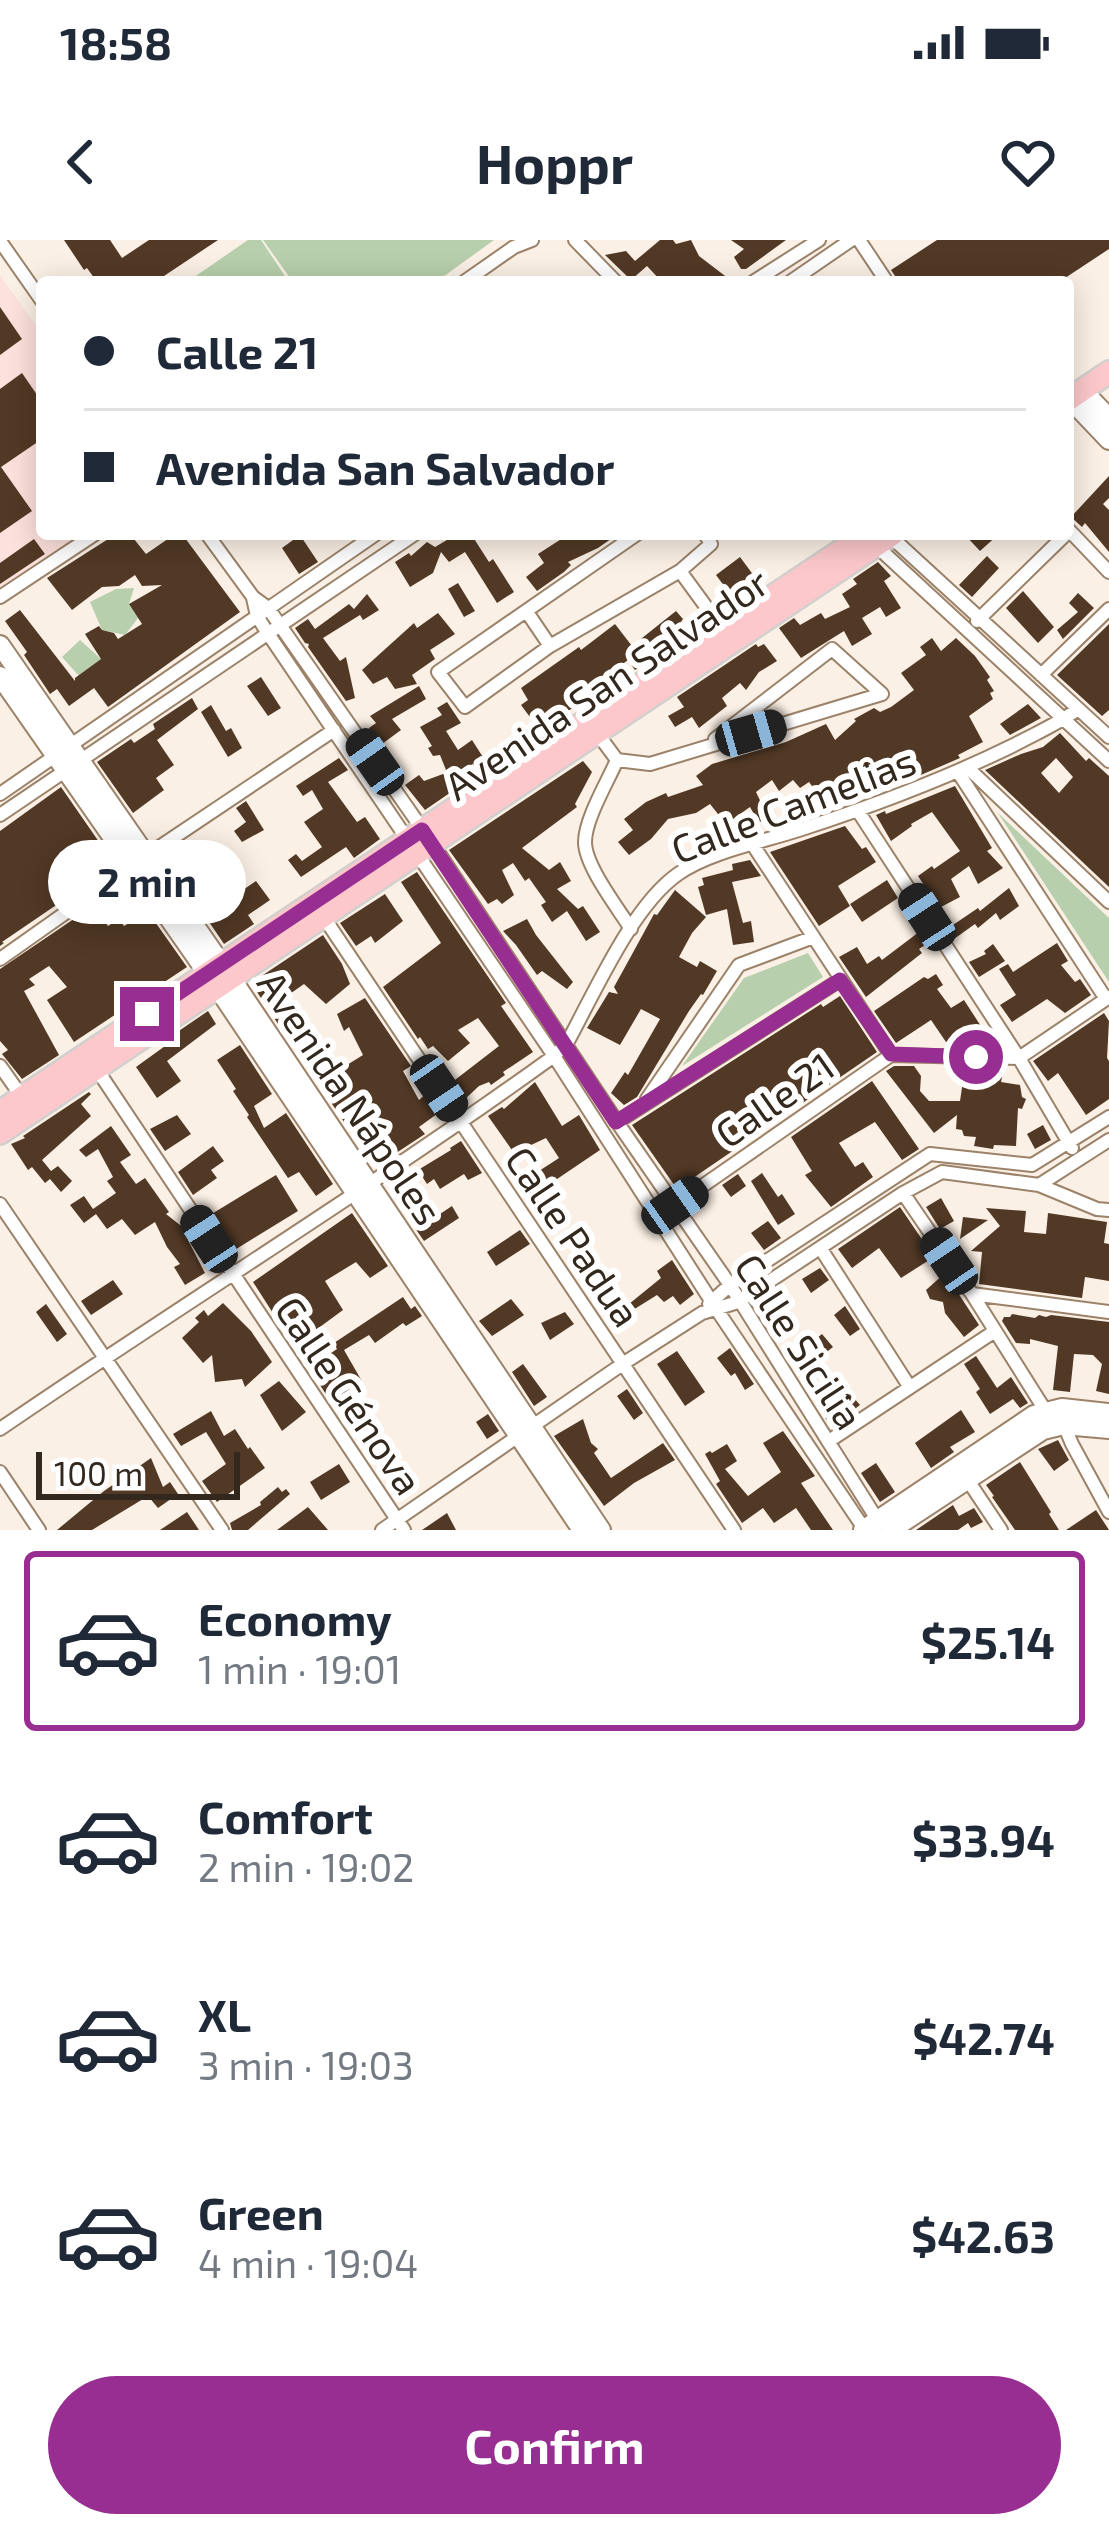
<!DOCTYPE html>
<html lang="en">
<head>
<meta charset="utf-8">
<style>
  body { margin:0; font-family:"Exo 2",sans-serif; background:#f6f6f7; color:#1f2937; height:100vh; display:flex; flex-direction:column; font-size:45px; white-space:nowrap }
  * { box-sizing:border-box; margin:0 }
  p { font-size:39px; color:#747a83 }
  .icon { flex:none; width:66px; height:66px; fill:none; stroke:currentColor; stroke-width:2; stroke-linecap:round; stroke-linejoin:round }
  .map { position:relative; height:1290px; overflow:hidden }
  .panel { display:flex; flex-direction:column; background:#fff; flex:1 }
  .panel>* { flex:none }
  .top-card { position:absolute; left:36px; top:36px; width:1038px; height:264px; border-radius:12px; box-shadow:0 6px 30px #0003; display:grid; align-content:center; height:264px; padding:0 48px; background:#fff }
  .scale { position:absolute; left:36px; bottom:30px; width:204px; box-sizing:border-box; padding-left:12px; border:6px solid #32281d; border-top:0; font-size:33px; line-height:42px; white-space:nowrap; color:#32281d; -webkit-text-stroke:9px #fff; paint-order:stroke }
  .end { position:absolute; width:54px; height:54px; margin:-27px; border:15px solid #982e91; background:#fff; box-shadow:0 0 0 6px #fff }
  .from { border-radius:50% }
  .bubble { position:absolute; height:84px; border-radius:42px; background:#fff; box-shadow:0 6px 30px #0003; font-size:39px; font-weight:700; line-height:84px; text-align:center }
  .car { position:absolute; width:36px; height:72px; margin:-36px -18px; border-radius:15px; box-shadow:0 0 9px 3px #0007; background:linear-gradient(#222 24%,#8ab4d8 0 40%,#222 0 76%,#8ab4d8 0 86%,#222 0) }
  .top-card b { display:flex; align-items:center; gap:42px; height:114px; font-size:45px }
  .top-card b+b { border-top:3px solid #e0e1e3 }
  .top-card i { width:30px; height:30px; background:#1f2937 }
  ul { padding:21px 0 0; list-style:none }
  li { display:flex; align-items:center; gap:36px; height:180px; margin:0 24px 18px; padding:0 24px; border:6px solid transparent; border-radius:12px }
  li div { flex:1 }
  li b { display:block; font-size:45px }
  li em { font-style:normal; font-weight:700 }
  li.active { border-color:#982e91 }
  li>.icon { width:108px; height:108px; stroke-width:1.5 }
  .button { display:flex; gap:24px; margin-top:auto; padding:24px 48px }
  .button a { flex:1; height:138px; border-radius:72px; background:#982e91; color:#fff; font-size:48px; font-weight:700; line-height:138px; text-align:center }
  .status { display:flex; justify-content:space-between; align-items:center; height:84px; padding:0 60px; background:#fff; direction:ltr }
  .status svg { height:33px; fill:currentColor }
  header { display:flex; justify-content:space-between; align-items:center; height:156px; padding:0 48px; background:#fff; font-size:54px; font-weight:700 }
  .map>svg:first-child { display:block }
</style>
</head>
<body>
<div class="status"><b>18:58</b><svg viewBox="0 0 49 12"><path d="M0 12V9h3v3zM5 12V6h3v6zM10 12V3h3v9zM15 12V0h3v12zM26 1h20v11H26zM47 4h2v5h-2z"/></svg></div>
<header><svg class="icon" aria-label="back" viewBox="0 0 24 24"><path d="M15 5l-7 7 7 7"/></svg>Hoppr<svg class="icon" aria-label="heart" viewBox="0 0 24 24"><path d="M12 20l-8-8c-3-5 5-10 8-4 3-6 11-1 8 4z"/></svg></header>
<div class="map">
<svg width="1109" height="1290" viewBox="0 0 1109 1290">
  <rect width="100%" height="100%" fill="#fbf0e5"/>
  <path fill="#fce1dc" d="M0,35L42,94V294H81L0,351Z"/>
  <path fill="#b7cfac" d="M248,0H261L289,42H187Z
    M263,0H494L436,42H293Z
    M134,348L129,364L138,378L125,395L102,390L90,362L116,349Z
    M80,400L101,419L79,436L62,417Z
    M998,573L1109,678V742Z
    M808,713L823,737L682,826L744,738Z"/>
  <path fill="#523925" fill-rule="evenodd" d="M64,0H110L122,18L149,0H218L155,42H97L87,28L84,30Z
    M660,0H673L676,4L691,0L699,16L733,42H662L647,26L631,40L605,15L626,11L635,21Z
    M731,0H786L746,29H741L734,17L744,9Z
    M937,0H1109V9L1059,42H899L891,30Z
    M0,67L22,99L0,115Z
    M22,133L42,162V199L1,227L32,271L0,293V149Z
    M1109,236V258L1103,264L1109,270V312L1085,283L1082,287L1071,277Z
    M116,294H130L146,314L175,294H182L240,372L108,467L94,448L69,466L57,449L50,454L24,415L27,412L5,381L20,370L75,441V438L101,419L85,394L99,386L102,390L114,393L118,399L142,384L129,364L162,345L142,346L135,335L119,346L102,347L72,370L47,338Z
    M457,294H471L489,322L493,319L514,352L497,363L465,312L449,322L441,312L433,333L410,347L395,322L409,313L411,316L427,302L435,307Z
    M569,294H618L598,308L568,322L571,325L564,332L537,351L526,337L544,323L538,314Z
    M964,294H999L980,311Z
    M300,295L318,322L299,334L282,308Z
    M34,299L45,314L0,344V323Z
    M987,316L999,328L972,357L959,345Z
    M740,317L760,344L736,362L716,335Z
    M878,322L891,336L884,341L901,368L886,377L880,367L862,378L872,394L852,406L844,391L801,418L779,388L794,378L800,385L821,373L825,379L850,367L842,354L857,344L853,339Z
    M458,343L475,371L464,377L448,349Z
    M1023,351L1054,387L1038,403L1006,368Z
    M1078,353L1094,368L1063,399L1057,390L1078,372L1069,363Z
    M367,354L379,370L363,380L360,375L323,398L340,421L346,417L355,458L346,461L308,407L309,404L305,403L295,388L308,379L315,389L349,364L354,369Z
    M676,371L683,379L669,399L673,405L635,430L628,420L601,440L607,449L555,478L541,492L521,465L528,460L521,448L579,407L581,410L615,384L632,406Z
    M438,373L455,394L430,410L435,419L412,435L417,444L395,449L387,437L373,444L362,430L414,383L417,388Z
    M1109,384V470L1102,476L1057,435Z
    M932,398L941,411L956,398L975,416L990,437L987,440L994,451L990,453L993,459L969,476L983,502L958,515L960,518L907,541L894,524L863,537L874,553L852,561L849,557L829,569L809,542L800,548L793,540L779,551L772,540L756,552L767,575L759,583L750,567L726,584L710,564L696,573L668,579L651,599L629,615L618,602L633,590L624,579L646,562L666,553L668,557L703,545L696,536L712,524L786,502L826,484L835,500L856,481L854,479L874,468L880,472L891,467L914,450L901,433L926,415L920,407Z
    M756,404L758,407L764,404L777,421L759,432L746,450L740,443L722,458L727,466L699,488L692,477L675,487L668,476L684,467L677,457Z
    M261,437L281,468L268,476L247,446Z
    M419,446L426,459L392,479L401,490L378,507L369,488L376,483L370,476Z
    M192,458L198,469L157,500L174,525L156,538L164,550L133,573L97,522L131,499L134,503L155,489L153,484Z
    M447,462L461,483L446,491L458,510L472,500L488,525L477,531L473,524L448,535L440,515L433,516L428,508L432,506L420,487L442,475L437,468Z
    M1028,464L1041,478L1010,495L1000,484Z
    M211,465L226,491L231,488L242,508L228,517L201,472Z
    M1060,493L1086,521L1089,518L1109,536V647L985,530L1021,514L1043,507ZM1056,518L1073,537L1059,553L1041,533Z
    M339,518L348,530L328,542L357,582L365,577L380,599L354,618L346,607L301,637L288,620L296,614L302,621L322,607L304,582L323,569L312,550L303,556L296,546Z
    M583,521L592,532L575,564L577,567L522,608L549,630L560,622L571,641L557,649L578,669L583,666L600,692L586,701L567,671L552,682L541,665L546,662L529,638L525,641L513,623L502,630L514,655L502,664L497,659L488,664L449,610Z
    M443,534L457,548L425,570L405,545L419,535L424,541Z
    M955,546L992,608L987,611L1003,628L978,644L969,626L951,639L960,657L939,668L918,636L932,626L934,629L960,611L932,572L911,584L912,586L891,601L876,575L885,571L886,574Z
    M61,547L115,625L2,702L4,703L0,706V591Z
    M246,561L264,590L242,602L234,591L246,582L236,568Z
    M845,586L862,609L866,607L876,622L838,646L850,666L819,686L770,612Z
    M750,620L761,636L732,642L743,683L751,681L754,702L733,705L727,669L706,675L698,647L704,645L702,638L733,630L732,624Z
    M417,632L506,763L501,766L533,812L503,832L505,835L491,845L489,842L479,846L463,861L451,843L499,806L478,778L458,790L470,803L448,821L433,806L428,809L420,797L418,799L383,747L441,703L401,642Z
    M887,640L898,658L862,682L850,664Z
    M256,641L270,660L248,675L254,684L224,704L205,676Z
    M1009,648L1019,666L1000,680L996,673L978,688L975,684L954,699L947,689L978,668L980,671Z
    M675,650L706,677L692,693L679,717L697,727L700,721L717,731L703,755L701,754L689,771L637,857L624,865L611,853L625,832L628,835L660,779L641,769L620,805L587,788L609,752L618,754L614,747L630,718L654,674L657,675Z
    M385,654L403,681L375,703L371,696L356,706L340,683Z
    M93,666L108,686L119,679L124,686L148,672L187,727L74,802L47,760L67,747L49,726L29,739L35,745L24,751L59,815L22,839L2,814L8,810L0,801V729Z
    M527,679L536,695L573,742L567,749L542,731L537,735L516,705L503,691Z
    M919,692L928,703L919,709L922,713L866,757L839,717L857,707L867,724L879,716L882,720Z
    M323,695L342,724L350,744L326,764L304,744L284,758L303,782L299,786L307,799L294,808L251,743Z
    M1057,703L1068,721L1061,725L1075,742L1080,739L1091,755L1065,773L1047,759L1012,782L1000,765L1016,755L999,729L1008,724L1013,732Z
    M993,704L1005,721L979,737L969,722L986,714L984,711Z
    M936,734L943,745L937,749L951,768L964,760L988,797L973,806H969L960,793L946,802L931,780L896,803L874,771L924,737L928,739Z
    M840,756L877,812L677,949L632,885L821,764L823,767Z
    M365,758L411,826L403,831L419,860L427,853L441,871L419,887L425,894L384,921L378,909L367,916L318,843L363,815L349,787L344,791L337,774Z
    M208,771L216,784L167,821L181,841L157,858L136,827L172,801L170,797Z
    M1104,773L1109,781L1107,818L1109,821V859L1086,875L1058,833L1048,841L1033,821Z
    M240,805L272,854L254,866L264,888L286,873L333,944L316,956L299,932L288,938L247,877L249,875L233,851L236,849L217,820Z
    M894,826H914L921,836L920,851L929,861H960L965,827L983,828V831L1003,833L1001,842L1020,845L1022,857L1026,859L1022,869L1018,868L1016,906L994,905L993,909L974,906L976,897L964,896L962,890L956,889L957,875L934,893L886,831Z
    M872,841L919,909L902,920L875,882L839,903L855,927L863,922L873,937L831,967L805,935L812,931L791,897Z
    M535,842L562,886L579,875L600,910L526,960L516,946L559,918L546,898L514,913L488,876L502,867L504,869Z
    M89,852L91,854L81,864L91,876L42,920L51,931L58,926L72,941L61,952L50,939L45,943L32,927L28,930L11,904L25,898L23,896Z
    M177,875L191,894L165,911L150,889Z
    M1043,885L1051,900L1035,909L1027,894Z
    M111,886L131,915L120,922L136,944L145,938L169,972L166,974L194,996L188,1000L205,1033L185,1045L174,1027L180,1024L167,1007L155,982L135,995L122,979L107,989L93,970L96,974L84,983L70,965L84,956L93,969L116,953L107,941L113,937L98,909L86,917L79,910Z
    M461,901L482,933L468,940L464,934L440,949L434,939L427,944L418,930L451,910L450,908Z
    M213,906L224,921L211,930L217,938L193,955L178,932Z
    M762,933L778,957L782,954L795,974L778,985L751,941Z
    M738,934L746,946L731,957L722,945Z
    M276,935L298,971L233,1011L210,975Z
    M941,958L954,981L940,989L926,967Z
    M416,959L425,977L436,969L440,974L452,966L459,978L424,1001L401,968Z
    M900,967L934,1017L901,1038L879,1008L852,1028L838,1009Z
    M986,968L1026,971L1024,992L1046,994L1048,973L1107,982L1104,1003L1109,1004V1041L1085,1037L1082,1058L979,1044L982,1012L971,1011L1000,986Z
    M352,973L388,1026L370,1038L356,1022L325,1041L343,1070L294,1106L253,1042Z
    M963,977L988,980L960,999Z
    M768,981L781,998L764,1010L751,993Z
    M520,990L530,1004L496,1026L487,1012Z
    M672,1020L694,1054L680,1065L673,1056L664,1062L657,1055L633,1070L629,1064L661,1038L657,1031Z
    M820,1028L829,1040L811,1053L802,1039Z
    M945,1033L979,1085L964,1097L945,1073L943,1062L930,1059L926,1050Z
    M113,1040L123,1054L91,1075L81,1061Z
    M403,1057L411,1069L415,1066L422,1076L406,1086L403,1083L375,1103L369,1095L344,1110L363,1143L331,1162L309,1128L337,1109L334,1103Z
    M511,1059L524,1075L492,1096L479,1081Z
    M223,1063L251,1091L272,1122L245,1147L242,1139L215,1142L212,1115L203,1123L182,1098L199,1082L195,1078L204,1070L208,1076Z
    M46,1064L67,1094L57,1102L36,1072Z
    M845,1066L860,1089L850,1096L834,1075Z
    M565,1072L574,1084L550,1100L541,1083Z
    M1012,1074L1035,1078L1039,1075L1046,1077L1051,1075L1109,1082V1154L1096,1151L1102,1124L1093,1115L1074,1114L1070,1152L1053,1150L1058,1106L1030,1099V1104L1016,1103L1002,1081L1004,1077H1010Z
    M822,1094L833,1107L802,1131L792,1119Z
    M730,1108L754,1144L745,1150L735,1133L731,1136L717,1118Z
    M677,1111L705,1152L685,1166L657,1124Z
    M976,1116L997,1148L1011,1137L1028,1163L1020,1168L1013,1159L990,1174L976,1152L980,1149L964,1124Z
    M523,1124L547,1157L534,1166L512,1132Z
    M279,1141L306,1172L282,1191L260,1155Z
    M627,1149L643,1173L634,1180L617,1156Z
    M846,1149L860,1165L831,1187L818,1166Z
    M961,1170L975,1192L950,1207L954,1212L931,1228L915,1203Z
    M211,1171L224,1196L235,1189L248,1209L250,1207L265,1228L217,1262L202,1241L226,1224L206,1192L181,1206L173,1194Z
    M488,1174L499,1191L487,1199L476,1182Z
    M583,1179L591,1203L598,1209L594,1213L611,1238L663,1203L675,1220L634,1243L604,1266L554,1196Z
    M783,1191L815,1236L801,1243L833,1290H811L796,1268L774,1283L763,1268L742,1283L716,1244L720,1241L705,1214L710,1211L712,1213L727,1204L737,1221L725,1229L748,1256L781,1232L763,1203Z
    M1058,1200L1069,1220L1054,1231L1038,1209Z
    M151,1218L163,1247L170,1242L178,1254L158,1268L148,1256L92,1290H57L104,1251Z
    M1020,1222L1051,1272L1049,1274L1059,1290H1015L992,1257L994,1256L986,1245Z
    M876,1223L895,1252L880,1262L861,1233Z
    M339,1224L350,1242L321,1260L310,1242Z
    M278,1247L282,1252L286,1249L290,1254L248,1290H232L230,1283L261,1265L260,1262Z
    M953,1265L959,1276L974,1268L983,1282L971,1288L968,1283L958,1290H916Z
    M308,1267L328,1290H277Z
    M1096,1270L1109,1290H1066Z
    M187,1272L199,1290H160Z
    M447,1273L456,1290H422Z"/>
  <g fill="none" stroke-linecap="round" stroke-linejoin="round">
    <defs>
      <path id="minor" d="M575,0L616,42
        M859,0L887,42
        M0,1L42,61
        M464,42L514,7L532,0
        M753,42L819,0
        M790,42L851,0
        M1068,289L1109,332
        M207,294L253,357L268,368L432,603L617,882L730,1045L880,1284
        M637,294L438,432L465,467L550,406L680,331L711,304L705,294
        M889,295L1109,497
        M872,302L1109,521
        M680,331L723,390
        M0,357L95,294
        M253,358L257,376L267,392L554,816L717,1070L865,1290
        M527,372L550,406
        M977,381L1066,294
        M1041,435L1109,369
        M597,493L617,520L650,524L882,454
        M715,499L832,409L882,454
        M617,520C608,541 585,579 585,602C585,626 618,668 631,689
        M968,528L1109,662
        M958,532L1106,759
        M0,554L376,294
        M858,571L1019,818L1072,908
        M0,575L415,294
        M753,605L891,815
        M323,676L734,1290
        M0,719L146,616L334,490
        M94,825L404,1290
        M0,826L22,857
        M647,859L739,725L811,698
        M617,882L840,740
        M1039,945L1097,969L1109,970
        M903,953L972,1054L1045,1170
        M0,964L222,1290
        M675,965L891,815L1019,818L1109,757
        M821,1009L909,1146
        M972,1054L1109,1072
        M709,1064L730,1045L930,914L1032,925L1109,877
        M1064,1185L1072,1204L1109,1272
        M0,1189C184,1063 374,946 554,816L567,803C594,754 632,666 678,634C709,612 762,602 799,590C873,566 945,539 1014,505C1036,493 1058,484 1078,469
        M829,1201L995,1091
        M0,1232L39,1290
        M967,1239L1001,1290
        M382,1290L624,1123L702,1073L738,1062L903,953L942,932L1039,945L1109,900"/>
      <path id="secondary" d="M1082,150L1109,178
        M1070,159L1109,200
        M0,405L231,738L601,1290
        M0,436L217,747L582,1290
        M863,1290L1034,1175L1062,1168L1109,1173
        M891,1290L1043,1190L1064,1185L1109,1189"/>
      <path id="primary" d="M1068,160L1109,132
        M0,872L866,294
        M0,893L893,294"/>
    </defs>
    <use href="#minor" stroke="#9b8269" stroke-width="16"/>
    <use href="#secondary" stroke="#9b8269" stroke-width="22"/>
    <use href="#primary" stroke="#d2d0cd" stroke-width="26"/>
    <use href="#minor" stroke="#fff" stroke-width="12"/>
    <use href="#secondary" stroke="#fff" stroke-width="18"/>
    <use href="#primary" stroke="#fcc8cb" stroke-width="21"/>
  </g>
  <g fill="none" stroke-linecap="round" stroke-linejoin="round">
    <path stroke="#982e91" stroke-width="15" d="M147,774L422,590L616,882L840,740L891,814L976,817"/>
  </g>
  <g text-anchor="middle" dominant-baseline="central" stroke-width="12" stroke-linejoin="round" paint-order="stroke">
    <g font-size="39" fill="#32281d" stroke="#fff">
      <text transform="translate(606 443) rotate(-34)">Avenida San Salvador</text>
      <text transform="translate(793 564) rotate(-21)">Calle Camelias</text>
      <text transform="translate(351 857) rotate(56)">Avenida Nápoles</text>
      <text transform="translate(774 859) rotate(-35)">Calle 21</text>
      <text transform="translate(574 996) rotate(56)">Calle Padua</text>
      <text transform="translate(800 1101) rotate(57)">Calle Sicilia</text>
      <text transform="translate(350 1155) rotate(56)">Calle Génova</text>
    </g>
  </g>
</svg>
<div class="scale">100 m</div>
<i class="end from" style="left:976px;top:817px"></i>
<i class="end" style="left:147px;top:774px"></i>
<div class="bubble" style="left:48px;top:600px;width:198px">2 min</div>
<i class="car" style="left:751px;top:493px;rotate:74deg"></i>
<i class="car" style="left:375px;top:522px;rotate:325deg"></i>
<i class="car" style="left:927px;top:677px;rotate:327deg"></i>
<i class="car" style="left:439px;top:848px;rotate:146deg"></i>
<i class="car" style="left:675px;top:965px;rotate:55deg"></i>
<i class="car" style="left:209px;top:999px;rotate:327deg"></i>
<i class="car" style="left:949px;top:1021px;rotate:326deg"></i>
<div class="top-card">
<b><i class="from"></i>Calle 21</b>
<b><i></i>Avenida San Salvador</b>
</div>
</div>
<section class="panel">
<ul>
<li class="active"><svg class="icon" aria-label="car" viewBox="0 0 24 24"><path d="M5 17H2v-5l4-1 3-4h7l3 4 3 1v5h-3M9 17h6M6 11h13"/><circle cx="7" cy="17" r="2"/><circle cx="17" cy="17" r="2"/></svg><div><b>Economy</b><p>1 min · 19:01</p></div><em>$25.14</em></li>
<li><svg class="icon" aria-label="car" viewBox="0 0 24 24"><path d="M5 17H2v-5l4-1 3-4h7l3 4 3 1v5h-3M9 17h6M6 11h13"/><circle cx="7" cy="17" r="2"/><circle cx="17" cy="17" r="2"/></svg><div><b>Comfort</b><p>2 min · 19:02</p></div><em>$33.94</em></li>
<li><svg class="icon" aria-label="car" viewBox="0 0 24 24"><path d="M5 17H2v-5l4-1 3-4h7l3 4 3 1v5h-3M9 17h6M6 11h13"/><circle cx="7" cy="17" r="2"/><circle cx="17" cy="17" r="2"/></svg><div><b>XL</b><p>3 min · 19:03</p></div><em>$42.74</em></li>
<li><svg class="icon" aria-label="car" viewBox="0 0 24 24"><path d="M5 17H2v-5l4-1 3-4h7l3 4 3 1v5h-3M9 17h6M6 11h13"/><circle cx="7" cy="17" r="2"/><circle cx="17" cy="17" r="2"/></svg><div><b>Green</b><p>4 min · 19:04</p></div><em>$42.63</em></li>
</ul>
<div class="button"><a>Confirm</a></div>
</section>
</body>
</html>
